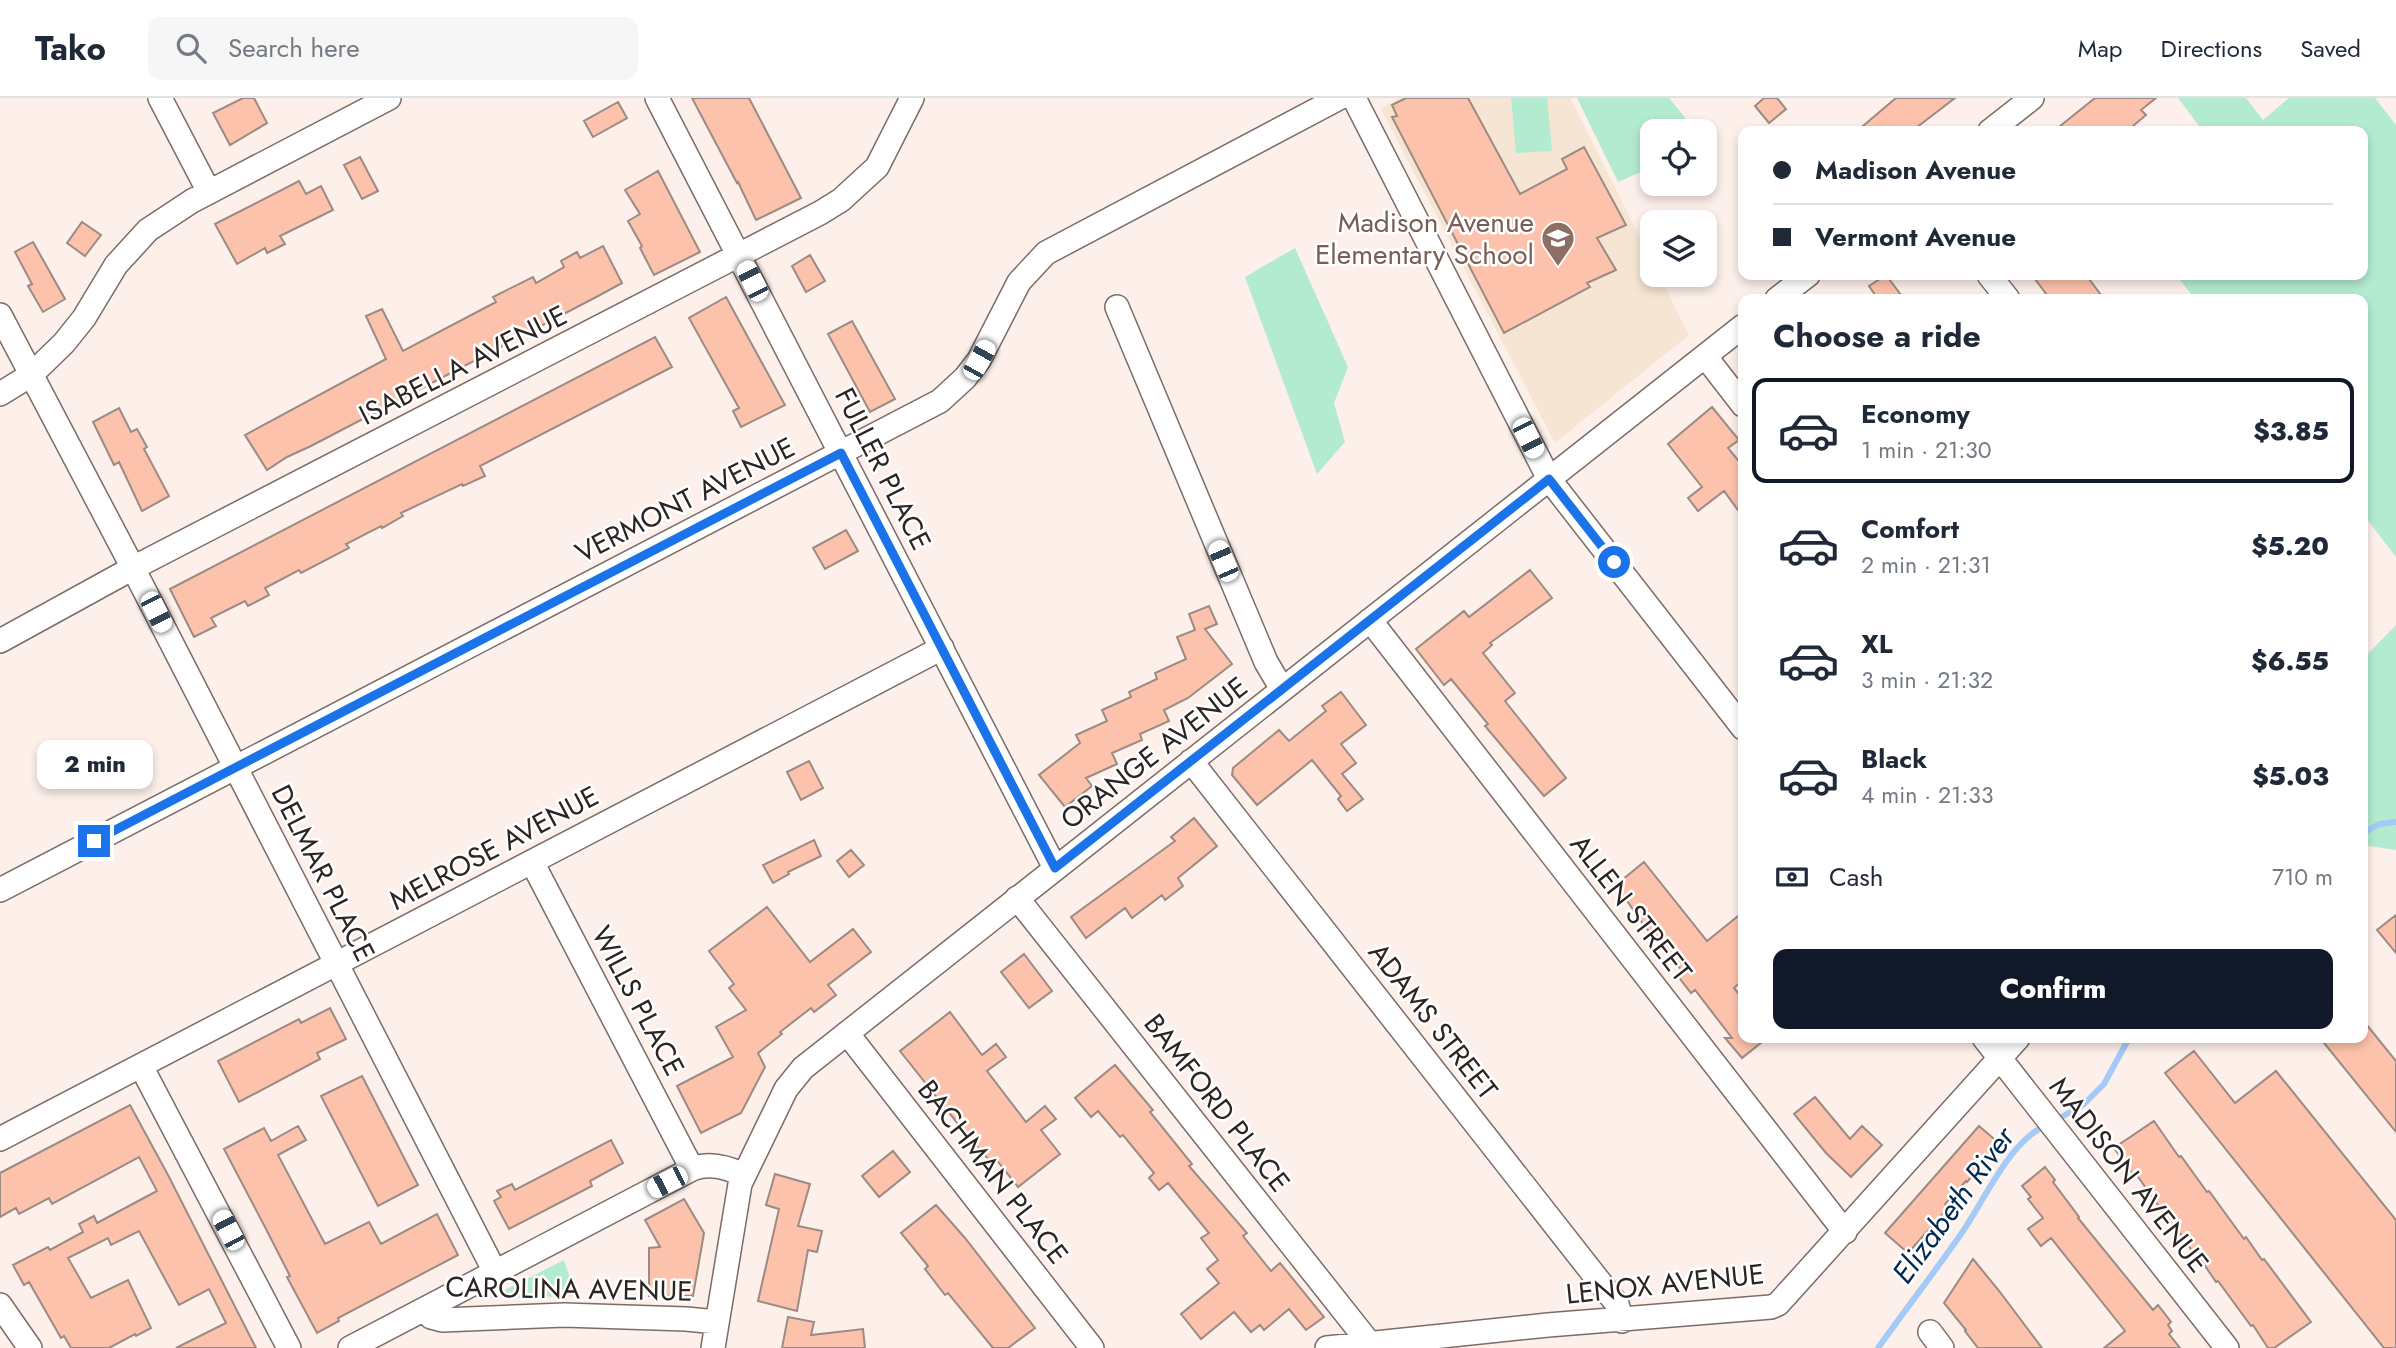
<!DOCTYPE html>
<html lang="en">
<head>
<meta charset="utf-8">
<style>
  body { margin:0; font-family:Jost,sans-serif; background:#f6f6f7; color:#1f2937; height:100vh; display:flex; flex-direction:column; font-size:26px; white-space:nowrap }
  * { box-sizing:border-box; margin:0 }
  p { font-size:23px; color:#747a83 }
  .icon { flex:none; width:38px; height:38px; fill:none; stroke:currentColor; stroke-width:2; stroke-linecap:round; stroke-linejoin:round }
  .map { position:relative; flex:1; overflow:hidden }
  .details { position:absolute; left:1738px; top:196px; width:630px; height:749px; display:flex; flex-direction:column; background:#fff; border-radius:14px; box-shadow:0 4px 10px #0003 }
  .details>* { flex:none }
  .banner { position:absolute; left:1738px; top:28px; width:630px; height:154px; border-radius:14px; box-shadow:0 4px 10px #0003; display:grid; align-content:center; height:154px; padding:0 35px; background:#fff }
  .buttons { position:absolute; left:1640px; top:21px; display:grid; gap:14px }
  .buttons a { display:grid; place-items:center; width:77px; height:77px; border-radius:14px; background:#fff; box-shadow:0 4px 10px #0003; font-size:35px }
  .end { position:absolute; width:32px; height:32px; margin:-16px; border:9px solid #1a73e8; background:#fff; box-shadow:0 0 0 4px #fff }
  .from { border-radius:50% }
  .bubble { position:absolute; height:49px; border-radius:14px; background:#fff; box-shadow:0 4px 10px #0003; font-size:23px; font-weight:800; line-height:49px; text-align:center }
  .car { position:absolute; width:21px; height:42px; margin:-21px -10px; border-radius:9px; box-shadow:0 0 5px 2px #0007; background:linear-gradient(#fff 24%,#345 0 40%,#fff 0 76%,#345 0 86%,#fff 0) }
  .banner b { display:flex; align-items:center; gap:24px; height:66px; font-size:26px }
  .banner b+b { border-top:2px solid #e0e1e3 }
  .banner i { width:18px; height:18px; background:#1f2937 }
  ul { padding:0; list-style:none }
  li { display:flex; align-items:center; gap:21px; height:105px; margin:0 14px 10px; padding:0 21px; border:4px solid transparent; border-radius:14px }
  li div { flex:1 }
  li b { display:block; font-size:26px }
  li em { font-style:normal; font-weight:800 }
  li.current { border-color:#111827 }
  li>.icon { width:63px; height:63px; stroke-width:1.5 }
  h2 { padding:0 35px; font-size:32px; line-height:84px }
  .pay { display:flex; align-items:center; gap:18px; height:77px; padding:0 35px; font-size:26px }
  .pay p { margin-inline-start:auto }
  .action { display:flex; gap:14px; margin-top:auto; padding:14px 35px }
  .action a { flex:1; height:80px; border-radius:14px; background:#111827; color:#fff; font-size:28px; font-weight:800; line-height:80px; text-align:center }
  header { display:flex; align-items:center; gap:42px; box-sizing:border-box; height:98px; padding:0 35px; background:#fff; border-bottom:2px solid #e0e1e3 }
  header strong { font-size:33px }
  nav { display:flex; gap:38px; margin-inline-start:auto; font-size:24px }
  .search { width:490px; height:63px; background:#f6f6f7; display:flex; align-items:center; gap:18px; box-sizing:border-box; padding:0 24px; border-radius:14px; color:#747a83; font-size:26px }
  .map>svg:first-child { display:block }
</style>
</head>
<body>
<header>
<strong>Tako</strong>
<div class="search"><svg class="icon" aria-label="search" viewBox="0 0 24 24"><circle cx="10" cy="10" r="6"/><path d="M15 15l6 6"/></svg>Search here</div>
<nav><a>Map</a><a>Directions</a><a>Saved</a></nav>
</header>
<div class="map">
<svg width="2396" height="1250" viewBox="0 0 2396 1250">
  <rect width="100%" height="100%" fill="#fdefe9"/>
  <path fill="#f7e5d4" d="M1399,0H1570L1652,163V177H1659L1689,237L1555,345L1381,11Z"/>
  <path fill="#b3ebd0" d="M1511,0H1547L1552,53L1516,55Z
    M1577,0H1669L1696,33H1652V69L1618,84Z
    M2178,0H2246L2263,22L2289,0H2375L2396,27V459L2363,416L2362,201H2195L2176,177H2362V33H2203Z
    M1295,150L1348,269L1334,305L1345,344L1317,376L1245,179Z
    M2396,527V752L2363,747L2362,562Z
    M564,1162L576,1198L489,1200Z"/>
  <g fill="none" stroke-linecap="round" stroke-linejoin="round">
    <path stroke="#a4cbf7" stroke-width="6" d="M2362,736L2379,726L2396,724
      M2056,1022L2083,1007L2104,986L2129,940
      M1878,1250C1905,1212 1934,1175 1961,1136C1985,1102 2008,1045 2046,1027"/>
  </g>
  <path fill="#fdc2ab" stroke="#9b8b84" stroke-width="2" d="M243,0H254L267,25L230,47L213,15Z
    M692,0H749L801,100L756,122L738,84L737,85Z
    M1406,0H1468L1520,96L1567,71L1562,61L1584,49L1626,127L1597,140L1616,172L1587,185L1590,189L1504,235L1392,19L1397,18L1392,7Z
    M1764,0H1777L1786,11L1769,25L1755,8Z
    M1896,0H1955L1912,33H1857Z
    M2095,0H2156L2141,12L2146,17L2127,33H2054Z
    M618,4L627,20L593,39L584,23Z
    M360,59L378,93L362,101L344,67Z
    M658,73L700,154L654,177L640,150L642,148L628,123L640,116L625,92Z
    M299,83L306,96L321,88L333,112L280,138L285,146L267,155L265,150L237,166L215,126Z
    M82,124L101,137L85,158L67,145Z
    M33,144L65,201L43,214L28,188L32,186L15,154Z
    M603,148L622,185L600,197L311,348L287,359L267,372L245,337L386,261L366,218L382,211L403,253L496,204L493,199L533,179L536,185L564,169L561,163L577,154L580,160Z
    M810,157L825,183L806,194L792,168Z
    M1886,177L1904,201H1878L1869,188Z
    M2032,177H2086L2104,201H2050Z
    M726,199L785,307L741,329L733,313L739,310L689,220Z
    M852,223L895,301L870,314L828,236Z
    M655,239L672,269L480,368L485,378L463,388L462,386L401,415L403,418L382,430L381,428L346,446L349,450L301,475L299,472L265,490L269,497L248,508L245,503L211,520L216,528L194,539L170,491Z
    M1712,309L1739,342L1728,350L1743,368V419L1724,393L1698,413L1688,400L1702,389L1668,346Z
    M119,310L131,334L137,331L147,349L144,351L169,398L142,413L119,364L114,367L93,324Z
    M846,432L858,453L825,471L813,450Z
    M1530,472L1552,500L1490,545L1492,547L1483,555L1515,595L1505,603L1566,680L1544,698L1485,628L1488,626L1451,581L1444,587L1416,551L1464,513L1469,519Z
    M1209,508L1217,526L1205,531L1232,566L1188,600L1164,612L1169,623L1140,636L1142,642L1112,655L1117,666L1086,680L1092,688L1065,709L1039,677L1080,645L1076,637L1107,623L1102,612L1131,599L1129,594L1157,581L1155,575L1186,561L1177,539L1195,532L1189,516Z
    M1341,594L1366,627L1341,646L1356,665L1342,676L1363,701L1347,713L1338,701L1341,698L1312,662L1257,707L1232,677L1233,670L1279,632L1289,643L1326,613L1322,608Z
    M809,663L823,690L801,702L787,674Z
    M1194,720L1217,748L1178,780L1183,788L1165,802L1162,797L1132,820L1125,810L1086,840L1071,819L1175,743L1171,739Z
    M814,742L821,758L788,774L789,776L773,785L763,767Z
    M851,752L864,767L849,779L837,763Z
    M1644,764L1707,843L1743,814V882L1734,890L1743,901V940H1767L1742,960L1725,940H1732L1695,892L1691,895L1677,877L1682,873L1657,840L1655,841L1643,826L1616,787Z
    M767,809L810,864L853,831L871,854L828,887L836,897L814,914L811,910L780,934L782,936L758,955L765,969L741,1015L701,1035L677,988L733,959L716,929L746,912L729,890L734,886L709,853Z
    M2396,817V855L2377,832Z
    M1024,856L1052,893L1029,910L1001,874Z
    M330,910L346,941L317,955L320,961L239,1004L218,963L299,921L301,925Z
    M950,914L982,957L996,946L1006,959L987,973L1026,1024L1045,1008L1056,1021L1041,1032L1060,1056L1018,1089L995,1060L991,1064L970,1041L900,953Z
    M2362,921L2396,963V1034L2320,940H2362Z
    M2194,953L2235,1005L2276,973L2396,1122V1250H2384L2165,975Z
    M1115,967L1153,1012L1150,1014L1192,1066L1189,1068L1247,1135L1243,1138L1271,1173L1280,1165L1324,1219L1306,1232L1289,1211L1264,1232L1260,1227L1251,1234L1234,1214L1201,1241L1181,1216L1219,1185L1207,1171L1218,1162L1201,1140L1209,1135L1168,1085L1159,1092L1149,1080L1154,1075L1123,1037L1120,1039L1098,1013L1091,1019L1075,1000Z
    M362,978L418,1087L378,1108L321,998Z
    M1815,999L1850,1041L1862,1028L1882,1047L1851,1079L1826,1055L1794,1016Z
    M130,1007L168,1077L256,1250H176L226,1225L209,1191L179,1207L139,1133L111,1147L108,1140L68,1160L91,1200L128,1182L151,1230L136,1238L135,1236L109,1250H71L64,1238L61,1240L29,1184L24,1187L13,1167L48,1149L50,1152L83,1134L79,1126L94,1118L97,1125L157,1093L139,1059L52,1106L49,1100L19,1116L16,1110L0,1119V1075Z
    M2154,1023L2179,1059L2181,1058L2207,1094L2209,1093L2244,1141L2246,1139L2262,1162L2264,1161L2311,1224L2274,1250H2268L2253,1227L2251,1228L2218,1183L2216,1184L2199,1159L2197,1161L2181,1136L2179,1137L2136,1076L2134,1078L2114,1050Z
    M298,1028L306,1042L278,1057L325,1146L369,1124L381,1146L437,1116L458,1157L338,1220L339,1223L317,1235L287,1179L290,1178L266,1131L224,1051L264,1030L271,1043Z
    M1979,1028L2000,1046L1967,1084L1966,1083L1945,1106L1949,1109L1908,1155L1885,1135Z
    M611,1042L623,1065L590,1083L592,1088L509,1131L494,1103L501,1099L497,1093L512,1086L515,1092Z
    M893,1053L910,1074L879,1099L862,1078Z
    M2045,1069L2055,1082L2053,1084L2079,1119L2078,1120L2153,1212L2158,1207L2171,1224L2168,1227L2172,1233L2169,1236L2180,1250H2104L2125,1233L2051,1140L2041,1148L2028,1131L2043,1120L2028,1101L2031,1099L2022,1088Z
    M775,1076L810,1086L798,1128L822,1133L817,1154L808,1152L797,1213L758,1203L779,1111L766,1107Z
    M684,1101L704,1135L693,1198H649V1150L660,1149L645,1122Z
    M936,1107L965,1140L1035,1230L1008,1250H993L948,1195L945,1197L925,1171L928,1168L901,1135Z
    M1973,1161L2000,1194L2042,1250H1978L1965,1233L1966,1232L1944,1205Z
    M788,1219L814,1224L811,1237L863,1231L865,1250H782Z"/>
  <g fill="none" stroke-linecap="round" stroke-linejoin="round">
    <defs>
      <path id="minor" d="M160,0L209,94
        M657,0L1055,770
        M1354,0L1549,381L1743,630
        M1990,33L2032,0
        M1989,177L2008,201
        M1777,201L1808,177
        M1117,209L1266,564L1282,591
        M0,217L133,470L495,1174
        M1705,258L1743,307
        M0,296L31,277L64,245L84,220L116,167L148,132L192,103L389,0
        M1370,522L1845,1134
        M0,543L133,470L820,115L841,102L877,69L912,0
        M1191,663L1617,1206L1622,1223
        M532,764L692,1071
        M0,792L940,303L965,280L979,262L1019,184L1046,155L1339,0
        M1017,800L1370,1246
        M847,935L1092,1250
        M1984,940L2227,1250
        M141,968L289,1250
        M0,1041L942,550
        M0,1207L30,1250
        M425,1211L431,1219L442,1222L564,1217L686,1221L717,1224
        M1930,1234L1942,1250
        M350,1250L692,1071C710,1064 727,1069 743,1077
        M713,1250L740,1086L786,991L803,970L1743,228
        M1327,1250L1548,1227L1771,1209L1778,1206L2018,940"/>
    </defs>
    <use href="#minor" stroke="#7c6c66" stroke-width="26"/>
    <use href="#minor" stroke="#fff" stroke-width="23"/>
  </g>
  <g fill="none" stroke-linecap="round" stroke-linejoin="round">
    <path stroke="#1a73e8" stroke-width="9" d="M94,743L841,355L1055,770L1549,381L1614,464"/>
  </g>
  <defs>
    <symbol id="school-pin" viewBox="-11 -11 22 30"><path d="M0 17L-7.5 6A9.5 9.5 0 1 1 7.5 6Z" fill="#8d6e63" stroke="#fff"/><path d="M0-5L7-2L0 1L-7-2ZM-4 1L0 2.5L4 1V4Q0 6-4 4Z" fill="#fff"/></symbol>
  </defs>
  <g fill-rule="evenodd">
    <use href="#school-pin" x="1539" y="121" width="38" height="52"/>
  </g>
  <g text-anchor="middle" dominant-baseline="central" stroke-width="5" stroke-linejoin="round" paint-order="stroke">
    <g font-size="28" fill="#785e54" stroke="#fff" text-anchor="end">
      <text x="1534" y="124">Madison Avenue<tspan x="1534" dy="32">Elementary School</tspan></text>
    </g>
    <g font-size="28" fill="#2b2422" stroke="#fff">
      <text transform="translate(463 267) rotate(-27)">ISABELLA AVENUE</text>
      <text transform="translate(883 371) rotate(63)">FULLER PLACE</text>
      <text transform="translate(685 402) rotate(-27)">VERMONT AVENUE</text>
      <text transform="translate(1154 655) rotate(-38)">ORANGE AVENUE</text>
      <text transform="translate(494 750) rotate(-28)">MELROSE AVENUE</text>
      <text transform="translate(323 775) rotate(63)">DELMAR PLACE</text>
      <text transform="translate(1631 810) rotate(52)">ALLEN STREET</text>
      <text transform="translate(638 903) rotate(62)">WILLS PLACE</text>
      <text transform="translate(1433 923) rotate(52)">ADAMS STREET</text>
      <text transform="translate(1217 1005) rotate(52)">BAMFORD PLACE</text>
      <text transform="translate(993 1074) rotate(52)">BACHMAN PLACE</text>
      <text transform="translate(2129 1077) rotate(52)">MADISON AVENUE</text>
      <text transform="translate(1665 1186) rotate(-6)">LENOX AVENUE</text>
      <text transform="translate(569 1191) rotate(1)">CAROLINA AVENUE</text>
    </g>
    <g font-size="30" font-style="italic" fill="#002a51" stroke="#fff">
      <text transform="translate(1953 1107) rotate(-54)">Elizabeth River</text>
    </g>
  </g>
</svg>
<div class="buttons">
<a><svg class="icon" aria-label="locate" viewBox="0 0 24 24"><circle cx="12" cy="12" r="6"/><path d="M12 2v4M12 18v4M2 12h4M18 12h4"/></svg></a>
<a><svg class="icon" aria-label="layers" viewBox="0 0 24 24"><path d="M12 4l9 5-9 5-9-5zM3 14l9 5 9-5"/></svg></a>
</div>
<i class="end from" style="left:1614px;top:464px"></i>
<i class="end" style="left:94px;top:743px"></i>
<div class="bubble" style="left:37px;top:642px;width:116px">2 min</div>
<i class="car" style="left:752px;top:183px;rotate:333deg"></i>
<i class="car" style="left:979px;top:262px;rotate:29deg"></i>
<i class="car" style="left:1528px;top:340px;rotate:153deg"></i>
<i class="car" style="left:1223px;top:463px;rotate:337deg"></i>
<i class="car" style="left:156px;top:514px;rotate:153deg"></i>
<i class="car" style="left:667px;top:1084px;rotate:243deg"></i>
<i class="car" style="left:228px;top:1132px;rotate:332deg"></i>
<div class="banner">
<b><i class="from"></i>Madison Avenue</b>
<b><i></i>Vermont Avenue</b>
</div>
<section class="details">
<h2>Choose a ride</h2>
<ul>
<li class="current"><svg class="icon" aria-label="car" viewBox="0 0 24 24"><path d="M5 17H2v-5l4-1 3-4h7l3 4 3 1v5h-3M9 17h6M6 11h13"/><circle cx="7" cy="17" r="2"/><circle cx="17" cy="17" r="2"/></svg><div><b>Economy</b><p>1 min · 21:30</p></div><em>$3.85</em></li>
<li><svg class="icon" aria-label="car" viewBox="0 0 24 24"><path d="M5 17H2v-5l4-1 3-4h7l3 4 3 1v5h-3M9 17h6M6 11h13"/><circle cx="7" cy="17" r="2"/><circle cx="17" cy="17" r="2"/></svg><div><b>Comfort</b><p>2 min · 21:31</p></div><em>$5.20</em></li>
<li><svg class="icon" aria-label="car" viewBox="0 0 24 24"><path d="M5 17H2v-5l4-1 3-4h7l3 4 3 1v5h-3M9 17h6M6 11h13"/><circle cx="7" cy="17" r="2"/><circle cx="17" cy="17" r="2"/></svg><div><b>XL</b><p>3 min · 21:32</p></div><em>$6.55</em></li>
<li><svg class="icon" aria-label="car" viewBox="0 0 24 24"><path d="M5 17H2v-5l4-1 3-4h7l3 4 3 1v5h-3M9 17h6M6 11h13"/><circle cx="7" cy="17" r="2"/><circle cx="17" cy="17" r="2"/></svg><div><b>Black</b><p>4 min · 21:33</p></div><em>$5.03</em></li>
</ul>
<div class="pay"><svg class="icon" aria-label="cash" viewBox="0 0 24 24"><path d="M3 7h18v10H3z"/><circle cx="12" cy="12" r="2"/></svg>Cash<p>710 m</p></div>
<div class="action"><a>Confirm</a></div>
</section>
</div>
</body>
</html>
